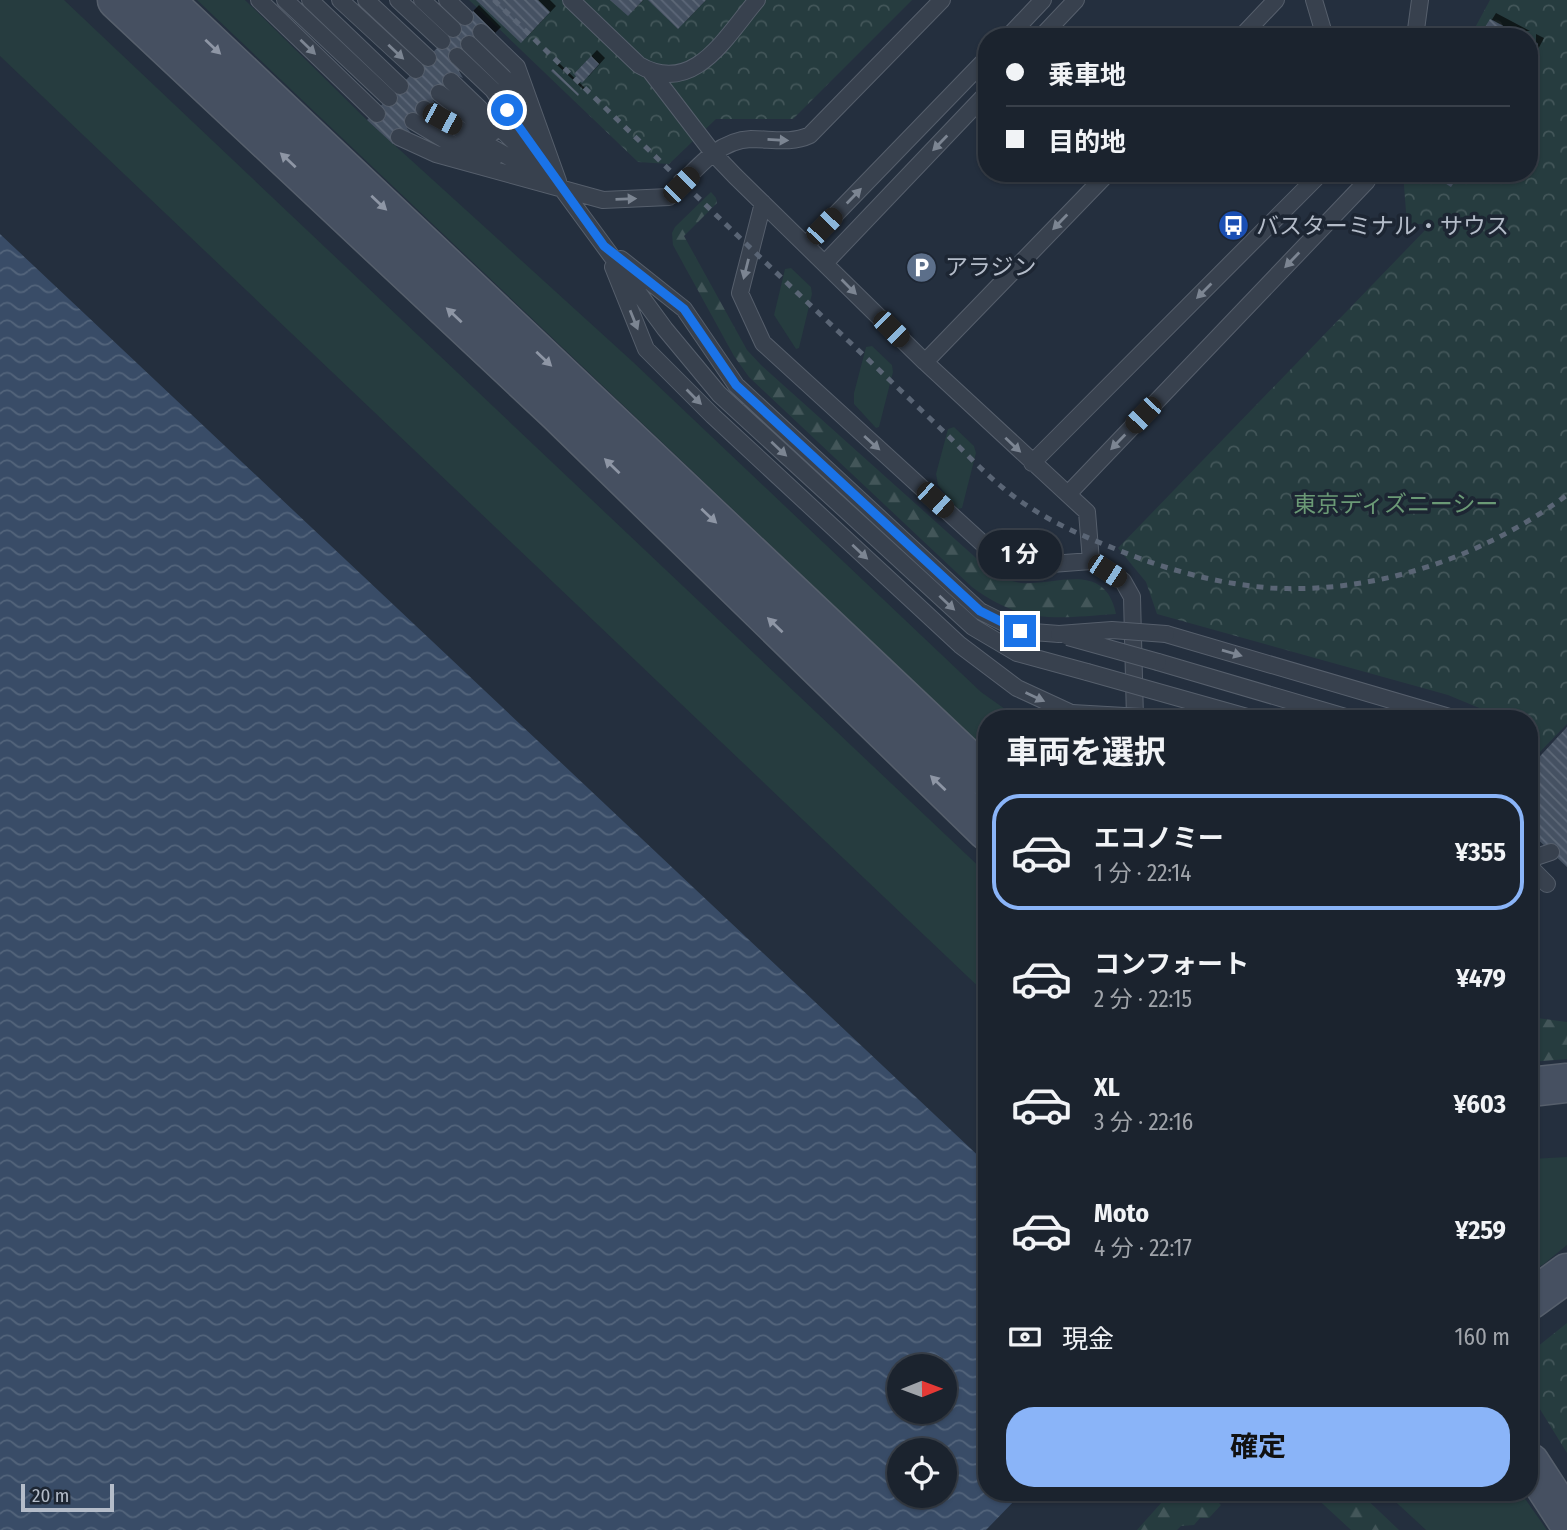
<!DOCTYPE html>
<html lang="ja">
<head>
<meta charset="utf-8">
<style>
  body { margin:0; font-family:"Fira Sans Condensed","Noto Sans JP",sans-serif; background:#282f3a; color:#f1f3f6; height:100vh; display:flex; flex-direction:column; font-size:26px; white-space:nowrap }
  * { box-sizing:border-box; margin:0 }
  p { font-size:23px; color:#a0a4aa }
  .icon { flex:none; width:38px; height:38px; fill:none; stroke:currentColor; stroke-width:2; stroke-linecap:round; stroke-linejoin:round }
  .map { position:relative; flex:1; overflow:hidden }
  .details { position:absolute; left:978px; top:710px; width:560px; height:791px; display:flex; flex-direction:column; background:#1b232e; border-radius:28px; box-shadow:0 2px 5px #0004,0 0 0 2px #39404a }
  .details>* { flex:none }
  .banner { position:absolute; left:978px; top:28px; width:560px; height:154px; border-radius:28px; box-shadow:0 2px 5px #0004,0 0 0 2px #39404a; display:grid; align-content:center; height:154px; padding:0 28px; background:#1b232e }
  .needle { width:46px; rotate:89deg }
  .fabs { position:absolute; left:887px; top:1354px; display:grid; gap:14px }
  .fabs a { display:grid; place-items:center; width:70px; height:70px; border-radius:50%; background:#1b232e; box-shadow:0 2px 5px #0004,0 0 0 2px #39404a; font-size:35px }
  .scale { position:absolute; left:21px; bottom:18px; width:93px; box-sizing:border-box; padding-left:7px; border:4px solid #b4bcc9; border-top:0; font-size:19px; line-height:24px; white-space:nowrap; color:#b4bcc9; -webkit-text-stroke:5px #1d2633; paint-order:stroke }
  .end { position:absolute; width:32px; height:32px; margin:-16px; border:9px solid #1a73e8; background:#fff; box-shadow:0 0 0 4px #fff }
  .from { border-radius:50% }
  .bubble { position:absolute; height:49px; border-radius:24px; background:#1b232e; box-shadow:0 2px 5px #0004,0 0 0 2px #39404a; font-size:23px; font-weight:700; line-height:49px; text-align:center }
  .car { position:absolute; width:21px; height:42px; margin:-21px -10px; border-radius:9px; box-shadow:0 0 5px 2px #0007; background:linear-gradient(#222 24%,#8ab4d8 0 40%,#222 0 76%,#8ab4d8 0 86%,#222 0) }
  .banner b { display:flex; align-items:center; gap:24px; height:66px; font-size:26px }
  .banner b+b { border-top:2px solid #39404a }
  .banner i { width:18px; height:18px; background:#f1f3f6 }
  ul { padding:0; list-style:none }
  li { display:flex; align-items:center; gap:21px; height:116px; margin:0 14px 10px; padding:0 14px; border:4px solid transparent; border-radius:28px }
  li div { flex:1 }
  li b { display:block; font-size:26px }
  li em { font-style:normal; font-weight:700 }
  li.current { border-color:#8ab4f8 }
  li>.icon { width:63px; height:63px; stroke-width:1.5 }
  h2 { padding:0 28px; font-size:32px; line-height:84px }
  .pay { display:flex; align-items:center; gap:18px; height:77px; padding:0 28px; font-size:26px }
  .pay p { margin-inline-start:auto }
  .button { display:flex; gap:14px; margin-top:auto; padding:14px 28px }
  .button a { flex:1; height:80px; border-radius:28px; background:#8ab4f8; color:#111; font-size:28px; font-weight:700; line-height:80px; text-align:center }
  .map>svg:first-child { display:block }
</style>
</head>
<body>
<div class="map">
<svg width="1567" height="1530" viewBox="0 0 1567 1530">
  <defs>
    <pattern id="forest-firs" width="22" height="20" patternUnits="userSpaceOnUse" patternTransform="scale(1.75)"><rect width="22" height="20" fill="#263c3f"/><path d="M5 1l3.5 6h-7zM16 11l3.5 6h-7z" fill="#435659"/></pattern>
    <pattern id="park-crowns" width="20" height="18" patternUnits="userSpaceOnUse" patternTransform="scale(1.75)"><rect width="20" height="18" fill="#263c3f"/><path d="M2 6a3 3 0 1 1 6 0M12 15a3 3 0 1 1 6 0" fill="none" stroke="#435659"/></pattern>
    <pattern id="water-waves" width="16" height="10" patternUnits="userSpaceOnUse" patternTransform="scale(1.75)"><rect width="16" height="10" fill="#394c67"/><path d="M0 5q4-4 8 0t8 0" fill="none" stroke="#53647b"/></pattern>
    <pattern id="building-back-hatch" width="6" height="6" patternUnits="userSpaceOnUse" patternTransform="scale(1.75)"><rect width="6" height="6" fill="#455162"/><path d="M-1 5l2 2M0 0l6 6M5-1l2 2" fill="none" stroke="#5d6877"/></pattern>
    <filter id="shadow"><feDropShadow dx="6" dy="-6" stdDeviation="0" flood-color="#0009"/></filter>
  </defs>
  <rect width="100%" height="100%" fill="#242f3e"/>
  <path fill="#263c3f" d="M0,0H64L987,874V995L0,56Z
    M197,0H245L367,120L633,362L981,692L1019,719H987V751Z
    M791,268L811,287L812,294L799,348L796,349L774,315L785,269Z
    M872,346L892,365L893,372L879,427L876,428L854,404V393L866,347Z
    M954,427L974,446L976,453L962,508L958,509L938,485L936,474L948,429Z
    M1567,1157V1245L1544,1264L1530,1272V1159Z
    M1386,1493H1521L1547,1530H1426Z"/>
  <path fill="url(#forest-firs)" d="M711,192L716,198L717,203L684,236L747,350L761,365L995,575C1003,577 1012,582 1021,583C1056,586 1105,560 1116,614C1056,618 1023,625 972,587L749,377L734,356L673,245L672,233L675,227Z
    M1530,1017L1567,1022V1059L1530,1062Z
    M1170,1493H1208L1221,1505L1209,1518H1200L1194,1525L1181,1526L1177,1530H1137Z
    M1311,1493H1360L1399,1530H1351Z"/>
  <path fill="url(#park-crowns)" d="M469,0H912L793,119H716L669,164L638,162Z
    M1490,0H1567V724L1538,754L1530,745V719H1499L1489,712L1448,695L1157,614L1146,582L1118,548L1431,224H1407L1403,173H1530V37H1470Z
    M1567,1323V1453L1530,1393V1379L1537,1347Z"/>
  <path fill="url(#water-waves)" fill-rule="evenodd" d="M0,234L987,1164V1493H1022L986,1530H0ZM900,1367H945V1412H900ZM900,1451H945V1496H900Z"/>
  <path fill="url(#building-back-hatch)" filter="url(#shadow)" d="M476,0H538L550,12L521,43Z
    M610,0H643L628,16Z
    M648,0H706L678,29Z
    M473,11L495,33L485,43L488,48H481L459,71L463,78L456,75L433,100L436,105L430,103L407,128L411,133L404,131L393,144L367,120Z
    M1490,19L1524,37H1479Z
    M1530,40L1538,44L1530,59Z
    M591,56L599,64L582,83L574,74Z
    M553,69L579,94L578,96L551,71Z
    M1429,173H1460L1451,187Z
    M1567,727V867L1530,832V767Z"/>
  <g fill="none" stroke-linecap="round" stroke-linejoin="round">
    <defs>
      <path id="lane" d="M259,0L377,114
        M285,0L389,98
        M310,0L400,86
        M340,0L416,70
        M366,0L428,58
        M398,0L442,41
        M422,0L453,29
        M447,0L465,17
        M571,0L639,65C694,97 726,36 757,0
        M1314,0L1325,37
        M481,32L517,67L558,181
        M1008,37L1043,0
        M1041,37L1076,0
        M1241,37L1276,0
        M1415,37L1420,0
        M469,44L505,79L529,125
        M457,56L493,90L541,159
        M651,72L713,153L735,176L925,362L1087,512L1091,561L1123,581L1132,597L1135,719
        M451,81L560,186L665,329L719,394L973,627L1017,653L1087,672
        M439,93L492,133
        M424,109L537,173
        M413,121L448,142L493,160
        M399,137L436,154L603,200L669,197C692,174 716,140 751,139C772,139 791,144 810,135L942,0
        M763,203L740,293L763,343L992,552L1025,566L1091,561
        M806,245L987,58
        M621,259L684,309L736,385L980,611L1020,631L1059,634
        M825,263L987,93
        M613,267L646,349L713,416L960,645L1017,688L1082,718
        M925,362L1108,173
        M1032,463L1321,173
        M1069,493L1367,181L1365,173
        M1166,634L1456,719
        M1158,662L1352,719
        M1530,859L1551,852
        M1530,867L1547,884"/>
      <path id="secondary" d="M117,0L557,412L987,831
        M164,0L987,778
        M1530,1087L1567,1083
        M1530,1300L1567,1273
        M1530,1463L1567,1520"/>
    </defs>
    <use href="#lane" stroke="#565f6c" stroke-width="18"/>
    <use href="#secondary" stroke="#565f6c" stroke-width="41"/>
    <use href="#lane" stroke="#38414e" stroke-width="16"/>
    <use href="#secondary" stroke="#465061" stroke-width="38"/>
    <path stroke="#5a6575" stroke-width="5" stroke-dasharray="7 7" stroke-linecap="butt" d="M494,0C598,101 702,202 807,302C852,344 896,386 941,429C961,448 981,470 1003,488C1037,516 1077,534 1118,550C1167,570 1219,584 1271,588C1376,594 1483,557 1567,495"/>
    <defs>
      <path id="lane-bridge" d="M1059,634L1112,630L1166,634
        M1068,637L1158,662
        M1087,672L1254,719
        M1072,713L1142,717"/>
    </defs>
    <use href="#lane-bridge" stroke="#565f6c" stroke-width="18" stroke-linecap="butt"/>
    <use href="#lane-bridge" stroke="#38414e" stroke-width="16"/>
  </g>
  <defs><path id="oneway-solid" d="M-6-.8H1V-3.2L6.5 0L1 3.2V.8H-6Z" transform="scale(1.75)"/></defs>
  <g fill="#8e96a5">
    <use href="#oneway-solid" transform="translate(213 47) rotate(43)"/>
    <use href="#oneway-solid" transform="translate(288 160) rotate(-137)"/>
    <use href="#oneway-solid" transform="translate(379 203) rotate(43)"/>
    <use href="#oneway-solid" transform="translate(454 315) rotate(-137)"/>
    <use href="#oneway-solid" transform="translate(544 359) rotate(43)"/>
    <use href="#oneway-solid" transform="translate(612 466) rotate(-136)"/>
    <use href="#oneway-solid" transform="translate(709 516) rotate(43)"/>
    <use href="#oneway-solid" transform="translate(775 625) rotate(-136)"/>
    <use href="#oneway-solid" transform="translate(938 783) rotate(-136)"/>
  </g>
  <g fill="#7c8592">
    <use href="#oneway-solid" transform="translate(308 47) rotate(44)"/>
    <use href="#oneway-solid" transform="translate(396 52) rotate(43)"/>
    <use href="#oneway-solid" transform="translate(778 140) rotate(3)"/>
    <use href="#oneway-solid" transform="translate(940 143) rotate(134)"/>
    <use href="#oneway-solid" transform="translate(854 196) rotate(-46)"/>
    <use href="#oneway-solid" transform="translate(626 199) rotate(-2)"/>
    <use href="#oneway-solid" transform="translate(1060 222) rotate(134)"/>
    <use href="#oneway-solid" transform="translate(1292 260) rotate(134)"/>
    <use href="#oneway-solid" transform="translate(746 269) rotate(104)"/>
    <use href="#oneway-solid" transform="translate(849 287) rotate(45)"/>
    <use href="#oneway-solid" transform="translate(1204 291) rotate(135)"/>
    <use href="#oneway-solid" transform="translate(634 320) rotate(68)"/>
    <use href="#oneway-solid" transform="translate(694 397) rotate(45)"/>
    <use href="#oneway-solid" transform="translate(1118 442) rotate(134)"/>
    <use href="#oneway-solid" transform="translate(872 443) rotate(42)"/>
    <use href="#oneway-solid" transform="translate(1013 445) rotate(43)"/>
    <use href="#oneway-solid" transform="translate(779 449) rotate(43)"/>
    <use href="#oneway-solid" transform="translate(860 552) rotate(43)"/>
    <use href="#oneway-solid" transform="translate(947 603) rotate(43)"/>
    <use href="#oneway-solid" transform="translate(1232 653) rotate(16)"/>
    <use href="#oneway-solid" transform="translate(1035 697) rotate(25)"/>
  </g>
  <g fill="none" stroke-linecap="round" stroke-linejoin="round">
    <path stroke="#1a73e8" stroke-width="9" d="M507,110L604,246L684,309L736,385L980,611L1020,631"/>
  </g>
  <defs>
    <symbol id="bus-disc" viewBox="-11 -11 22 22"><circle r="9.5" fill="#1a4fb4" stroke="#1d2633"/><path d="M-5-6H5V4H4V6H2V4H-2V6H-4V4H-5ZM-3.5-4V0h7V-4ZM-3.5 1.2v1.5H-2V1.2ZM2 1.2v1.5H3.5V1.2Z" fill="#fff"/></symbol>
    <symbol id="parking-disc" viewBox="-11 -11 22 22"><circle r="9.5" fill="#5c6f8a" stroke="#1d2633"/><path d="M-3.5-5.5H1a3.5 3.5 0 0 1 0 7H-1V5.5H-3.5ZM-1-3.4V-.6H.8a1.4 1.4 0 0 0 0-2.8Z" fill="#fff"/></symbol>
  </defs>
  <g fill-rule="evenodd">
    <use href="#bus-disc" x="1216" y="208" width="35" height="35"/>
    <use href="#parking-disc" x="904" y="250" width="35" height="35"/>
  </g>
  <g text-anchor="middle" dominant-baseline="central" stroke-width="7" stroke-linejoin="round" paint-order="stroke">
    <g font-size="23" fill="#b4bcc9" stroke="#1d2633" text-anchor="start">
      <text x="1256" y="226">バスターミナル・サウス</text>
      <text x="945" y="267">アラジン</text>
    </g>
    <g font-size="23" fill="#6b9a76" stroke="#1d2633">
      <text x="1396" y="504">東京ディズニーシー</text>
    </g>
  </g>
</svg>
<div class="fabs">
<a><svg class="needle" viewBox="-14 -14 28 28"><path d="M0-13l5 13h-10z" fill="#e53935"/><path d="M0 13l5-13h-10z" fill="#a0a4aa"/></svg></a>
<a><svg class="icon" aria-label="locate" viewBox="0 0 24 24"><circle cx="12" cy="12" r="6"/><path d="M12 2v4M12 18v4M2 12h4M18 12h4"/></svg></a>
</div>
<div class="scale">20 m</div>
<i class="end from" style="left:507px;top:110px"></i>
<i class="end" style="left:1020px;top:631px"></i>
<div class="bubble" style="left:978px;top:530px;width:84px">1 分</div>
<i class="car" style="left:442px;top:119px;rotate:118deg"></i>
<i class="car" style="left:681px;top:185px;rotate:45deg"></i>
<i class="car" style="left:824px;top:226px;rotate:44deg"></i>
<i class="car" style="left:891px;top:329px;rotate:135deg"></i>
<i class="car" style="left:1143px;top:415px;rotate:224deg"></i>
<i class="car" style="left:935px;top:500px;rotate:132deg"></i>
<i class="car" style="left:1107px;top:571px;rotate:123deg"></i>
<div class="banner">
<b><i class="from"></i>乗車地</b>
<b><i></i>目的地</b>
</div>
<section class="details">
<h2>車両を選択</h2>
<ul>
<li class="current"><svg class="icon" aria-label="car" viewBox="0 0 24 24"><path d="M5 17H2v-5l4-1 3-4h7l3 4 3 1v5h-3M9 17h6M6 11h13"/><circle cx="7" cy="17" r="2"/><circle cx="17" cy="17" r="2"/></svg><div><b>エコノミー</b><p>1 分 · 22:14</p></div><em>¥355</em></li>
<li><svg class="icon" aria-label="car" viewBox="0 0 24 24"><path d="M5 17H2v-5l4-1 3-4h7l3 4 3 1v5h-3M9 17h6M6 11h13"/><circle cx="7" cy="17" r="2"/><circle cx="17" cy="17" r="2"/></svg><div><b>コンフォート</b><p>2 分 · 22:15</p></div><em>¥479</em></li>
<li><svg class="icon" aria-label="car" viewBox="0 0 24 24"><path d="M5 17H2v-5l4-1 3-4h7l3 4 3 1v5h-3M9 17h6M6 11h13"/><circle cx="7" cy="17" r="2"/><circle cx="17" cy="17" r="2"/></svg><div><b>XL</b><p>3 分 · 22:16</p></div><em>¥603</em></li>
<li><svg class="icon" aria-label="car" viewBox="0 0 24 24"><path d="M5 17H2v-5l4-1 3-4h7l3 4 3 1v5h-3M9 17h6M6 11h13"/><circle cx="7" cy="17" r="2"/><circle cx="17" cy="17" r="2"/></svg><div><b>Moto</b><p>4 分 · 22:17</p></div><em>¥259</em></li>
</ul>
<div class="pay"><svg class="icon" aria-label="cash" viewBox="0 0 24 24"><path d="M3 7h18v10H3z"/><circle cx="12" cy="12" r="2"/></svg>現金<p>160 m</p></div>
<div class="button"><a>確定</a></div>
</section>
</div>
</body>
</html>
